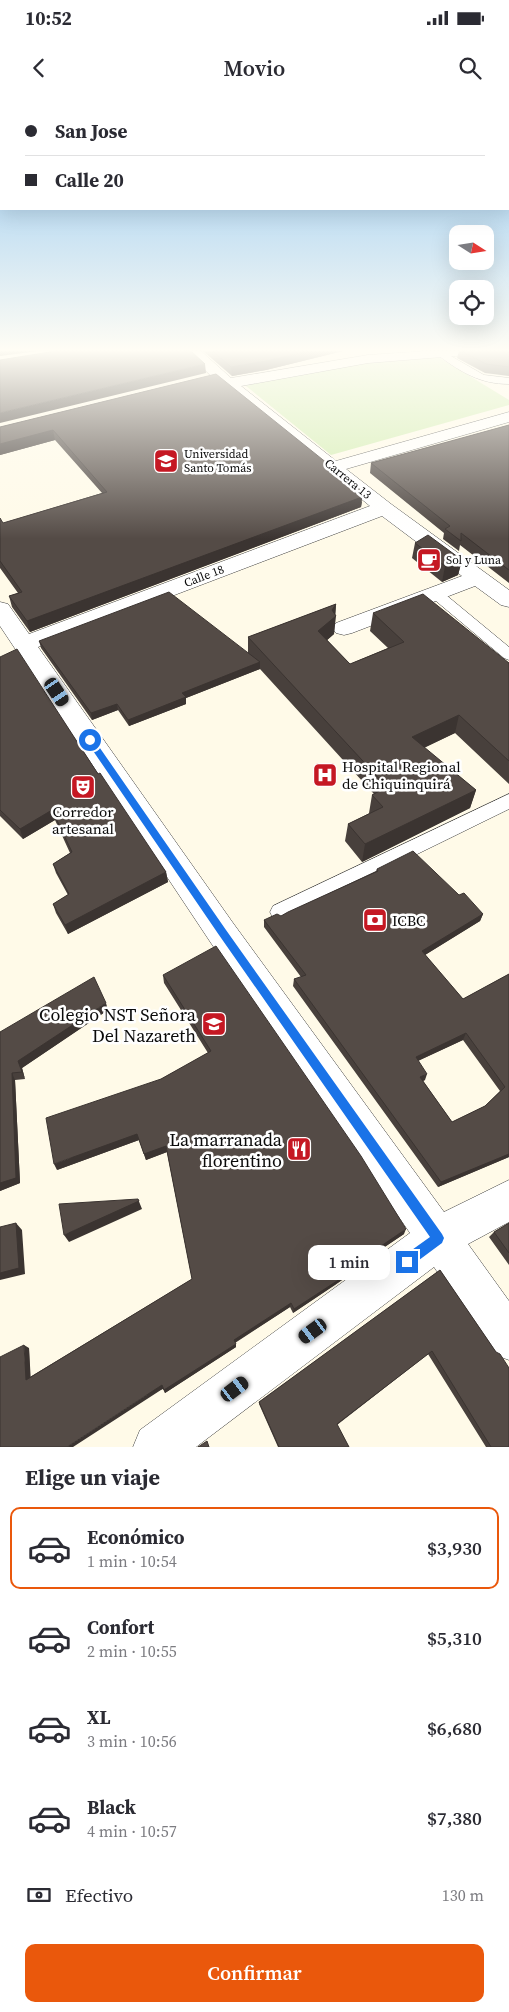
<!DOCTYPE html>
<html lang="es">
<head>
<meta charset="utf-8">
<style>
  body { margin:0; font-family:"Source Serif 4",serif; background:#f2f2f3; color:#2b2b33; height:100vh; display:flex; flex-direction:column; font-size:19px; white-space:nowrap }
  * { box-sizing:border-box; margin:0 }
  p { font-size:16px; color:#7c7c81 }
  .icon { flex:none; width:28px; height:28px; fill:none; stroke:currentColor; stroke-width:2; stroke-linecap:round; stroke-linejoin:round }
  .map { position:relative; height:1347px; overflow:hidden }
  .side { display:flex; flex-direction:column; background:#fff; flex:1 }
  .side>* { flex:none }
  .top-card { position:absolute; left:0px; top:0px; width:510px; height:110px; box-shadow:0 5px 20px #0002; display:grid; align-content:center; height:110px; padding:0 25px; background:#fff }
  .needle { width:32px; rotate:102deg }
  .controls { position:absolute; left:449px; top:125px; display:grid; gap:10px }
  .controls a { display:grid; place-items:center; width:45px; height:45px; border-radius:10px; background:#fff; box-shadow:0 5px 20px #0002; font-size:25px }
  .end { position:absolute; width:22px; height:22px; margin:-11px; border:6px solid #1a73e8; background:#fff; box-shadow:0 0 0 2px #fff }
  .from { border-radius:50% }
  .bubble { position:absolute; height:35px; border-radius:10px; background:#fff; box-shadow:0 5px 20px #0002; font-size:16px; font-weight:600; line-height:35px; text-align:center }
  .car { position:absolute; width:15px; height:30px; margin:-15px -8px; border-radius:6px; box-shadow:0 0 4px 1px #0007; background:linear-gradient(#222 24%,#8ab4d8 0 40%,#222 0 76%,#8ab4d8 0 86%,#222 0) }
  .top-card b { display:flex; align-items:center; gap:18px; height:48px; font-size:19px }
  .top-card b+b { border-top:1px solid #e1e1e2 }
  .top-card i { width:12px; height:12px; background:#2b2b33 }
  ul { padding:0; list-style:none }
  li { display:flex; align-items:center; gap:15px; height:82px; margin:0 10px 8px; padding:0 15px; border:2px solid transparent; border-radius:10px }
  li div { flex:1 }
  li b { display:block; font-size:19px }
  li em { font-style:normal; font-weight:600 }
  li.on { border-color:#ea580c }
  li>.icon { width:45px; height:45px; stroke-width:1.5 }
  h2 { padding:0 25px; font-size:22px; line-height:60px }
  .pay { display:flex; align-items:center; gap:12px; height:55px; padding:0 25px; font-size:19px }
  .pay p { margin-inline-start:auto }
  .button { display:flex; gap:10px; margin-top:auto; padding:10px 25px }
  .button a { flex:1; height:58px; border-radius:10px; background:#ea580c; color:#fff; font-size:20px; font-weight:600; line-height:58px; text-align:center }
  .status { display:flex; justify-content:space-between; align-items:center; height:35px; padding:0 25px; background:#fff; direction:ltr }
  .status svg { height:14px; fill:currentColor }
  header { display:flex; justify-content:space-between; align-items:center; height:65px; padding:0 25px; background:#fff; font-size:22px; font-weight:600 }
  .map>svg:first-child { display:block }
</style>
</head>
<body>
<div class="status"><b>10:52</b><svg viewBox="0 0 49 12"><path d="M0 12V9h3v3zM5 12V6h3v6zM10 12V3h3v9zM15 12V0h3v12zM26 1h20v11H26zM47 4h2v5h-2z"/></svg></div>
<header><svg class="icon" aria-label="back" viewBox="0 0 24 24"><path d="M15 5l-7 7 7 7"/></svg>Movio<svg class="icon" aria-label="search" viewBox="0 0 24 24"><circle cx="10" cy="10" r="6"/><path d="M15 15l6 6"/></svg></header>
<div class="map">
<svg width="509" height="1347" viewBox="0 0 509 1347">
  <rect width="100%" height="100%" fill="#fffae8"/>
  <path fill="#d0ecae" d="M388,258H440L509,300V305L331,355L246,286L308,269Z"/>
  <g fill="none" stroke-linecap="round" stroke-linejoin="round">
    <defs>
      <path id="service" d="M442,251L484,275L509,278V284C480,284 461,272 439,256L437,254Z
        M435,489L440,490L509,547V560L504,558L430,496L428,493Z
        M509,694V709L287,818L280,821L273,818L270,812L273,806Z"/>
      <path id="minor" d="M186,251H201L231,278L368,255L427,251H474L472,254L467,255L368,263L241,286L336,361L509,312V322L346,369L391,404L509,490V507L501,505L475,486L352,533L344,535L336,533L332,528L336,523L462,476L382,416L38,547L233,823L444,1112L509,1080V1122L468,1144L509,1201V1260L493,1254L434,1167L196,1347H133L140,1330L410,1133L211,843L0,526V502L8,504L29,534L370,406L214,279Z"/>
    </defs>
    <use href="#service" stroke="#3d3d3d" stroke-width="1"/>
    <use href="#minor" stroke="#3d3d3d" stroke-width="1"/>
    <use href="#service" fill="#fff" fill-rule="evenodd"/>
    <use href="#minor" fill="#fff" fill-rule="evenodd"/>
  </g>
  <path fill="#48403c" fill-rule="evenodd" d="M203,251H343L266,270L232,276Z
    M459,251H509V276L485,273L457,258Z
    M216,274L362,402L361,407L30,532L12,507L9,496L18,493L0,468V418L3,423L102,393L55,340L0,355V327Z
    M509,325V483L460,445L459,451L443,439L444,433L370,373L371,363Z
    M415,443L462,460L458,475L442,482L412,458Z
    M336,504L334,534L327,540L350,564L388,548L370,531L373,513L509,563V684L455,633L424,648L476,690L470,708L362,762L345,741L348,724L370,713H369L372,695L374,694L260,569L186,598V604L129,626L118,610L92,620L41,548L39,541L248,553V537Z
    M0,557L98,674L166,772L168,782L68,834L56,813L53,804L68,795L56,773L53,764L70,753L55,720L23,739L0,716Z
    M377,769L459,795L483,814L480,821L425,855L463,899L509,874V1057L438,1087L293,886L294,879L301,877L264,827V820L281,816L376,771ZM463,940L500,991L485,1006L452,1022L423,981L425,980L418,961Z
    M163,875L404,1134L343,1175L342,1180L335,1185L293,1213L290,1207L235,1243L236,1247L165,1293L163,1289L0,1347L29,1248L30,1277L192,1179L167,1052L146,1060L139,1040L57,1070L161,979L208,953L164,883Z
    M108,910L22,968L25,979L15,980L20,1083L0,1091V932Z
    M509,1123V1165L489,1137L494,1132Z
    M440,1170L496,1252L509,1347H486L428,1254L337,1325L349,1347H278L259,1304V1302Z"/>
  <path fill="#3b3431" d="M0,251H38L0,256Z
    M309,251H343L266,270L232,276L231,267Z
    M205,264L206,273L0,323V313Z
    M53,330L55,340L0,355V344Z
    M363,392L361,407L30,532L27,521Z
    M462,460L458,475L442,482L445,466Z
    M336,504L335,517L336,516L334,534L317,549L318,531Z
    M260,562V569L186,598V604L129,626L128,620L182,593Z
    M117,604L118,610L92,620L91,613Z
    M459,615L455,633L408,655L412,637Z
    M476,690L470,708L362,762L365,744Z
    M52,710L55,720L23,739L20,729Z
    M166,772L168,782L68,834L65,825Z
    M483,814L480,821L420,858L422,851Z
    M106,903L108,910L22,968L25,979L22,972L18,961Z
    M466,933L463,940L413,963L416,957Z
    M12,973L15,980L20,1083L0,1091V1083Z
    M427,974L425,980L418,983L420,977Z
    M137,1034L139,1040L57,1070L54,1064Z
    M166,1046L167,1052L146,1060L144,1054Z
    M509,1054V1057L438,1087L441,1082Z
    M138,1099L142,1109L69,1142L64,1135Z
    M16,1123L22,1130L25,1174L0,1180V1173Z
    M406,1129L404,1134L341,1176L343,1172Z
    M344,1176L342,1180L293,1213L294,1209Z
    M291,1203L290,1207L234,1243V1240Z
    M236,1244V1247L165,1293L164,1290Z
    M24,1245L29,1248L31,1283L26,1280Z
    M162,1285L164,1288L73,1347H67Z"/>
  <path fill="#544b46" stroke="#3b3431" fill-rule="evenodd" d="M56,251H191L205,264L0,313V260Z
    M213,251H309L266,261L231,267Z
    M462,251H509V267L486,264Z
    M216,274L363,392L362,397L27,521L9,496L22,492L0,461V418L3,423L107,392L53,330L0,344V327Z
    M509,325V470L461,433V441L445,429L450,426L371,363Z
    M428,435L462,460L445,466L415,443Z
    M169,492L260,562L182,593L186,597L128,620L117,604L91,613L39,541Z
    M423,494L509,563V661L459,615L412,637L476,690L365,744L348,724L383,707L372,695L387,687L248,537L336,504L332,510L336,516L318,531L350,564L404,542L373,513Z
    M17,549L98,674L100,673L166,772L65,825L53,804L69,794L53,764L72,752L52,710L20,729L0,710V557Z
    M413,751L459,795L464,793L483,814L422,851L463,899L509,874V1054L441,1082L294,879L306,875L264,820L277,814L281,816L288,812L378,771L377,769ZM466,933L505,987L485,1006L452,1022L420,977L427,974L416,957Z
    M216,846L361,1056L406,1129L343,1172L344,1176L337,1181L294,1209L291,1203L234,1240L236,1244L164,1290L162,1285L67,1347H0V1257L24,1245L26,1280L192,1179L166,1046L144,1054L137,1034L54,1064L46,1018L161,979L211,951L163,875Z
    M94,877L106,903L18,961L22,972L12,973L16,1078L0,1083V932Z
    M138,1099L139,1101L64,1135L59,1104Z
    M16,1123L19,1168L0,1173V1127Z
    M509,1123V1153L494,1132Z
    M440,1170L496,1252L500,1254L509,1268V1347H491L432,1251L337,1324L349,1347H279L259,1302Z
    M207,1341L209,1347H198Z"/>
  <linearGradient id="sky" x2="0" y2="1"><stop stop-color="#8ec5f0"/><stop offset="0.57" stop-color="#fffdf5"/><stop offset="1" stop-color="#fffdf5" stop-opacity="0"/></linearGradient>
  <rect width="509" height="439" fill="url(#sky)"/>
  <path fill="#1a73e8" d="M90,637L93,638L226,830L442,1134L444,1138L442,1143L411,1166L407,1168L402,1166L401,1162L402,1157L430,1137L219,835L87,642L86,640Z"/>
  <defs>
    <symbol id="university-square" viewBox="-11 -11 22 22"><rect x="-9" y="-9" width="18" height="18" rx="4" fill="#c51823" stroke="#fff"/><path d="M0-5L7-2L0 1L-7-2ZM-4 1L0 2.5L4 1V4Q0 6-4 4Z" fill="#fff"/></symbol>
    <symbol id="cafe-square" viewBox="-11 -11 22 22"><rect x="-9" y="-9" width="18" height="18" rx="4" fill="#c51823" stroke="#fff"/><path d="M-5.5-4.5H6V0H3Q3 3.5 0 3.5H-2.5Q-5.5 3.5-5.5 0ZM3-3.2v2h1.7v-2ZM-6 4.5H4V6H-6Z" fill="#fff"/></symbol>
    <symbol id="hospital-square" viewBox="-11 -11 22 22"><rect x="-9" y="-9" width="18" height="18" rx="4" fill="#c51823" stroke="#fff"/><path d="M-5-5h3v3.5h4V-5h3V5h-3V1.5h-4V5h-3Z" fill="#fff"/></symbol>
    <symbol id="theatre-square" viewBox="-11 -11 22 22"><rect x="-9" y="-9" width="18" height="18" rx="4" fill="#c51823" stroke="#fff"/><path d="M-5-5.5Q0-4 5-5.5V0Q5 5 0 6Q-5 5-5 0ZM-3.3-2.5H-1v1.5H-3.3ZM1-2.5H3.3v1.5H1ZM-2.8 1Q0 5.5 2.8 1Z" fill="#fff"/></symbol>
    <symbol id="bank-square" viewBox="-11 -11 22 22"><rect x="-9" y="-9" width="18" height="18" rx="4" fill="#c51823" stroke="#fff"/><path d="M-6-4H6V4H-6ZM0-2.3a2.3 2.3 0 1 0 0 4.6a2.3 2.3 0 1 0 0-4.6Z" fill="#fff"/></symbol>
    <symbol id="school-square" viewBox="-11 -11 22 22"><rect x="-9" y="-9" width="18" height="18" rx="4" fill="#c51823" stroke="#fff"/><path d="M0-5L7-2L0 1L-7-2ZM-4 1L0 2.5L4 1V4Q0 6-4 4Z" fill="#fff"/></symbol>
    <symbol id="restaurant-square" viewBox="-11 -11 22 22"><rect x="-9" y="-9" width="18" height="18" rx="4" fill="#c51823" stroke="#fff"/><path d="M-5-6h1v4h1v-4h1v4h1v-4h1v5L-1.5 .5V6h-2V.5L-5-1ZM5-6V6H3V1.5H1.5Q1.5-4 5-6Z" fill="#fff"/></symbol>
  </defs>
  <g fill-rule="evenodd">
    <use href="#university-square" x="152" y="347" width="28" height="28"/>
    <use href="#cafe-square" x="415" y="446" width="28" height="28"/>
    <use href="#hospital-square" x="311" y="661" width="28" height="28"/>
    <use href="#theatre-square" x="69" y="673" width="28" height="28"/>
    <use href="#bank-square" x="361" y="806" width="28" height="28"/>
    <use href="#school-square" x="200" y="910" width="28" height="28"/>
    <use href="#restaurant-square" x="285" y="1035" width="28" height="28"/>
  </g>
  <g text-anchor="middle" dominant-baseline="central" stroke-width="5" stroke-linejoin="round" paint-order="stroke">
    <g font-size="12" fill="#0a0a0a" stroke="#fff" text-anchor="start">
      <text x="184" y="354">Universidad<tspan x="184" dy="14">Santo Tomás</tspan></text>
      <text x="446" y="460">Sol y Luna</text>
    </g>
    <g font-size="12" fill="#0a0a0a" stroke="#fff">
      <text transform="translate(348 379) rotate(39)">Carrera 13</text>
      <text transform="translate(204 476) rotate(-21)">Calle 18</text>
    </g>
    <g font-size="15" fill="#0a0a0a" stroke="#fff" text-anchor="start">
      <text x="342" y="666">Hospital Regional<tspan x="342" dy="17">de Chiquinquirá</tspan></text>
      <text x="83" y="711" text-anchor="middle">Corredor<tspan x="83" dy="17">artesanal</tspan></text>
      <text x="392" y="820">ICBC</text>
    </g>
    <g font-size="18" fill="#0a0a0a" stroke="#fff" text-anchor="end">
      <text x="196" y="914">Colegio NST Señora<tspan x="196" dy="21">Del Nazareth</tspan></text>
      <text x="282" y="1039">La marranada<tspan x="282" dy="21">florentino</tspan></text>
    </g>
  </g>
</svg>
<div class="controls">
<a><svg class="needle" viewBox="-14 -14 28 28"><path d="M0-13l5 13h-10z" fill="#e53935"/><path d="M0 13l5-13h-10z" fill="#7c7c81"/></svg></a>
<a><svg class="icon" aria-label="locate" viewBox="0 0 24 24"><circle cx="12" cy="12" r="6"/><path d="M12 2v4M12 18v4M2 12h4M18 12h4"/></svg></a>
</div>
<i class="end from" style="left:90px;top:640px"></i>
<i class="end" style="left:407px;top:1162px"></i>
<div class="bubble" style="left:308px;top:1145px;width:82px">1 min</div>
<i class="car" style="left:57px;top:592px;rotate:146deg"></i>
<i class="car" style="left:313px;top:1231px;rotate:234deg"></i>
<i class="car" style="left:235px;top:1289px;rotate:53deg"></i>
<div class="top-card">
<b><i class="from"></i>San Jose</b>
<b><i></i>Calle 20</b>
</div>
</div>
<section class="side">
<h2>Elige un viaje</h2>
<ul>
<li class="on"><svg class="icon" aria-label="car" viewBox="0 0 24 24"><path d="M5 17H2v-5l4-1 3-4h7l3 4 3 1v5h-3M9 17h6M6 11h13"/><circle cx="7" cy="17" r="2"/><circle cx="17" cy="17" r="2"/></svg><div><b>Económico</b><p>1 min · 10:54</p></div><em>$3,930</em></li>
<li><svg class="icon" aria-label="car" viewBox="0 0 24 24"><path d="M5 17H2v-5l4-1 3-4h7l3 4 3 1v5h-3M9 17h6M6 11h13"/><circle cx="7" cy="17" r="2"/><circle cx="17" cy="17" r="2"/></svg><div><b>Confort</b><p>2 min · 10:55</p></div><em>$5,310</em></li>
<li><svg class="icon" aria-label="car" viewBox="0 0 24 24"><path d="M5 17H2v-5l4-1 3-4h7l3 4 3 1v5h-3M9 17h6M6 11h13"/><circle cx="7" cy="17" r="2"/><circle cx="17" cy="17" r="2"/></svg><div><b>XL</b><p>3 min · 10:56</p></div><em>$6,680</em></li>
<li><svg class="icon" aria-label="car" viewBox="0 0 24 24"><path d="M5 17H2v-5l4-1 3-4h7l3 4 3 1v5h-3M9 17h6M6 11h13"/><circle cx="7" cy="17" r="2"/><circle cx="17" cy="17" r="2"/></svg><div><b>Black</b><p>4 min · 10:57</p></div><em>$7,380</em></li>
</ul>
<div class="pay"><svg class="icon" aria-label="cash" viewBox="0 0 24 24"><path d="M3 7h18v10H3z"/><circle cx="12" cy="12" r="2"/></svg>Efectivo<p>130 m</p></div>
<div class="button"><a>Confirmar</a></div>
</section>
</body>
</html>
